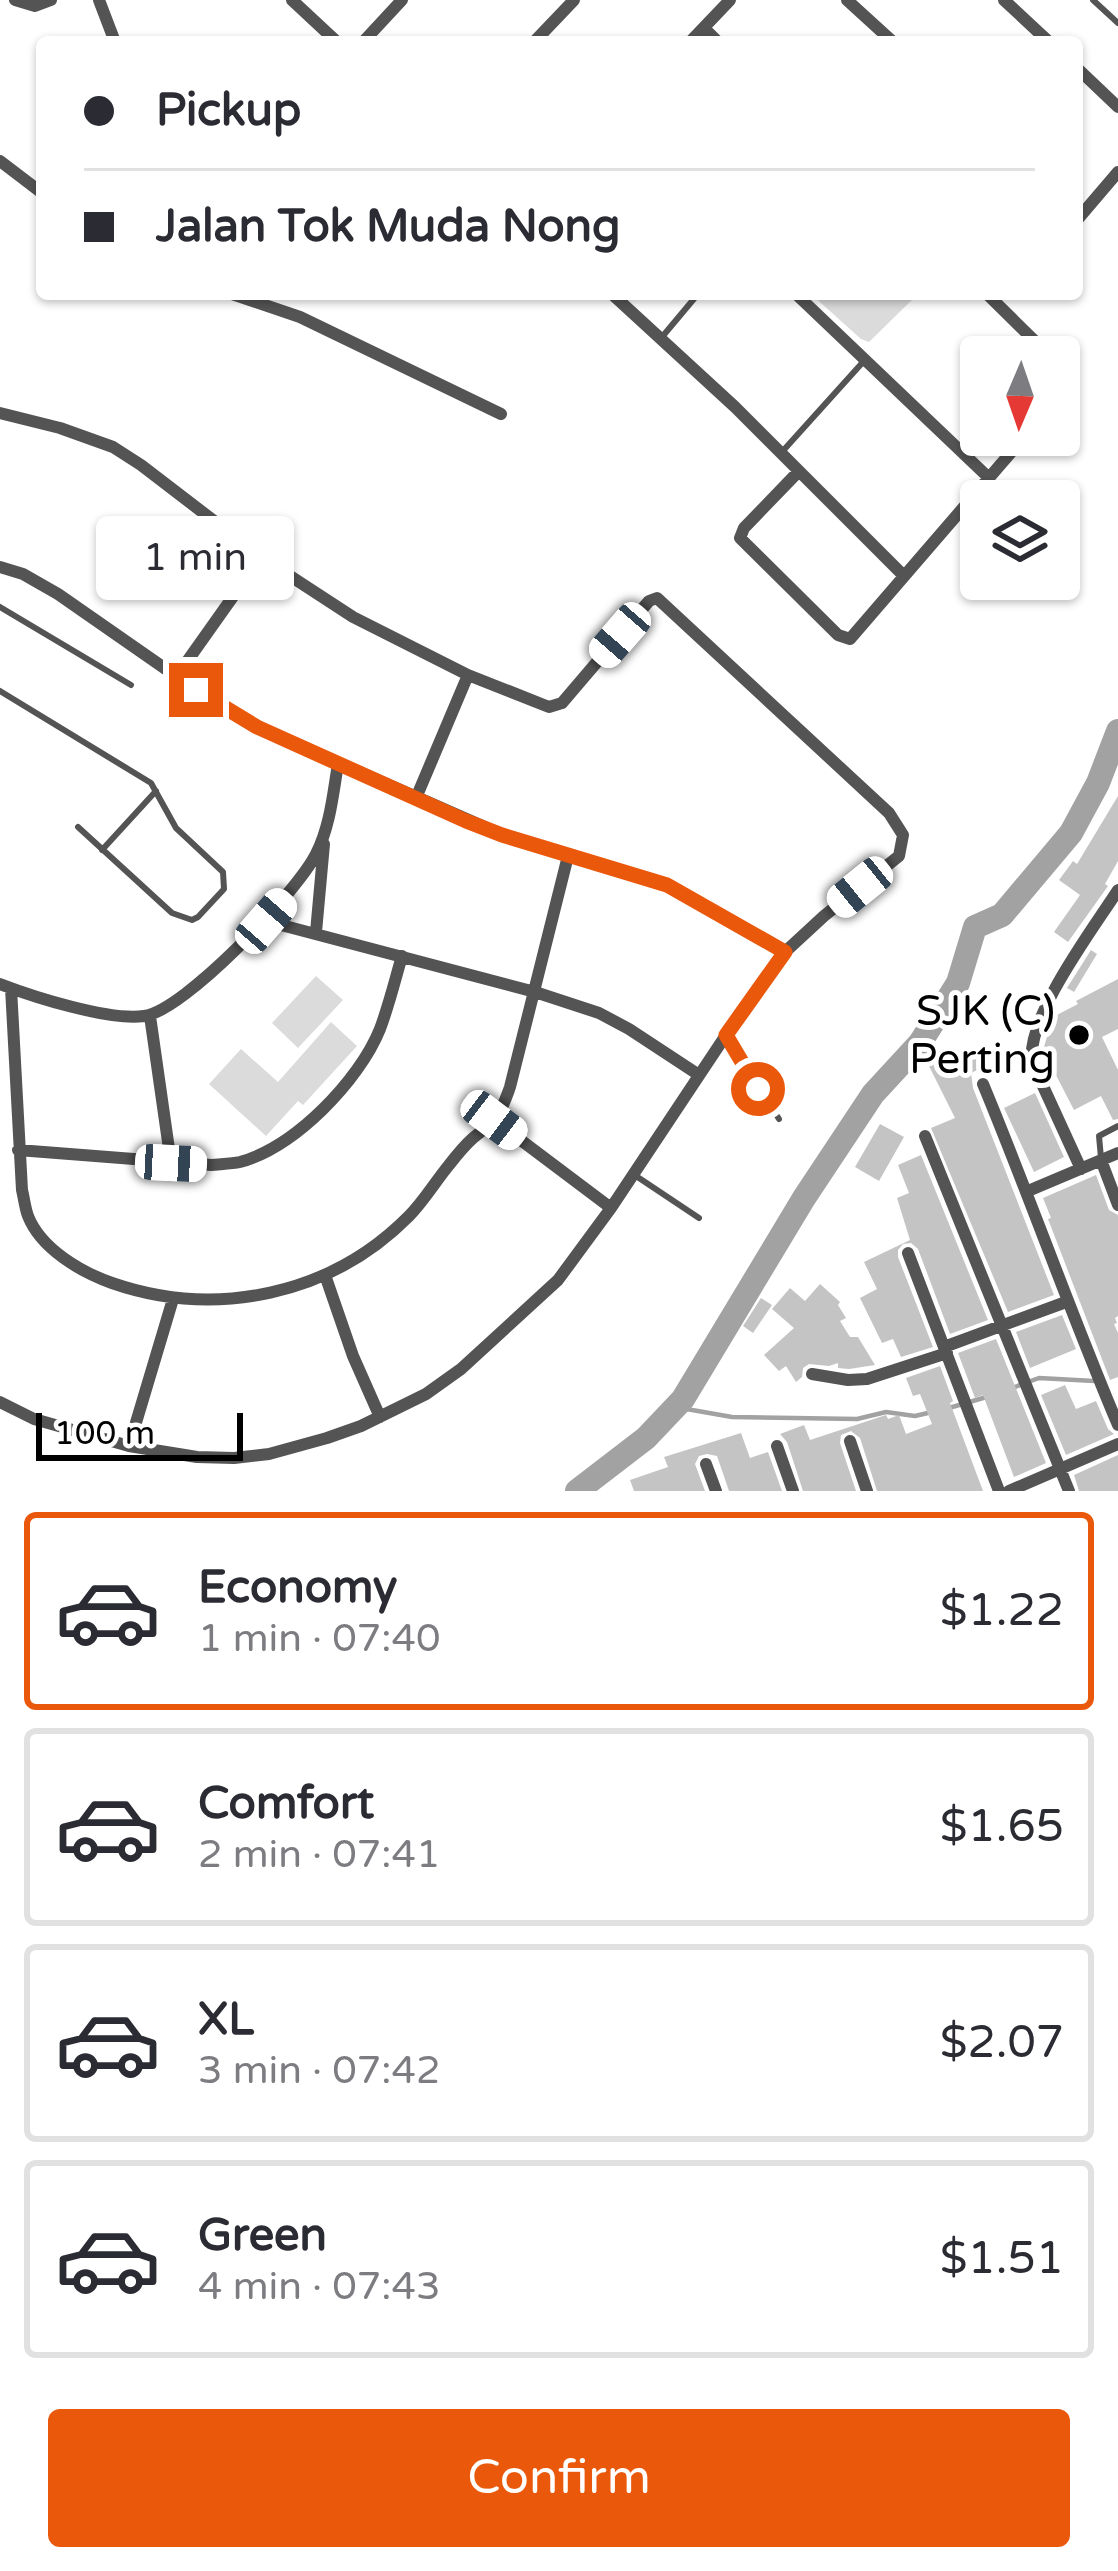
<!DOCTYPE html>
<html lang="en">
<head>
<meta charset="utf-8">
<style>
  body { margin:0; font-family:"Varela Round",sans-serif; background:#f7f7f7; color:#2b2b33; height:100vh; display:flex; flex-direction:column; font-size:45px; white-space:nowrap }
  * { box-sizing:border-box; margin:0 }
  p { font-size:39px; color:#7c7c81 }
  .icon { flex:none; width:66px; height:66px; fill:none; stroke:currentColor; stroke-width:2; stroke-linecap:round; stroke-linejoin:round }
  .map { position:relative; height:1491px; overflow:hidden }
  .panel { display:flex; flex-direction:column; background:#fff; flex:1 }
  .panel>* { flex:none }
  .banner { position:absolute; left:36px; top:36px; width:1047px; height:264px; border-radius:12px; box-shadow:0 3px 9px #0004; display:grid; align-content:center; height:264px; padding:0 48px; background:#fff }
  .needle { width:78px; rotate:182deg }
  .controls { position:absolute; left:960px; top:336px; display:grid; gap:24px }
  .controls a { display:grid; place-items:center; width:120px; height:120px; border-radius:12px; background:#fff; box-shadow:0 3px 9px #0004; font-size:60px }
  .scale { position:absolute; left:36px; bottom:30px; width:207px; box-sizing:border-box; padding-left:12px; border:6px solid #000; border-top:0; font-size:33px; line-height:42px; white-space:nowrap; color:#000; -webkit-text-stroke:9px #fff; paint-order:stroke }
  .end { position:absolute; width:54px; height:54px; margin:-27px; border:15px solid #ea580c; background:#fff; box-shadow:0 0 0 6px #fff }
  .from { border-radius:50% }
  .bubble { position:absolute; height:84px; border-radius:12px; background:#fff; box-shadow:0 3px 9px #0004; font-size:39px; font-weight:600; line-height:84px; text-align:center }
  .car { position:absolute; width:36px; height:72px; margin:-36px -18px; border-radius:15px; box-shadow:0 0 9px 3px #0007; background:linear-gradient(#fff 24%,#345 0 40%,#fff 0 76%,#345 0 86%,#fff 0) }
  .banner b { display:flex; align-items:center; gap:42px; height:114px; font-size:45px }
  .banner b+b { border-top:3px solid #e1e1e2 }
  .banner i { width:30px; height:30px; background:#2b2b33 }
  ul { padding:21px 0 0; list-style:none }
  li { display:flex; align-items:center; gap:36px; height:198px; margin:0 24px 18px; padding:0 24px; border:6px solid #e1e1e2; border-radius:12px }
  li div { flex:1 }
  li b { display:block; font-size:45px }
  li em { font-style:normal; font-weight:600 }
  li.active { border-color:#ea580c }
  li>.icon { width:108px; height:108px; stroke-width:1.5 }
  .primary-button { display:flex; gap:24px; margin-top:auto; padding:24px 48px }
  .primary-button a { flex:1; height:138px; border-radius:12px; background:#ea580c; color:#fff; font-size:48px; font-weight:600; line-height:138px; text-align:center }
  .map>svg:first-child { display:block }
</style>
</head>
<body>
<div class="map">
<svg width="1118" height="1491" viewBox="0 0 1118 1491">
  <rect width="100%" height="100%" fill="#fff"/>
  <path fill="#dbdbdb" d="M811,294H918L869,342L861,339Z
    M316,976L343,1000L298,1048L272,1023Z
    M331,1022L357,1046L303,1105L298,1101L266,1136L209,1084L241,1049L278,1082Z"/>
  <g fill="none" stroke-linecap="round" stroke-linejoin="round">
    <path stroke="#a2a2a2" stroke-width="4.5" d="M1012,1388L1039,1378L1094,1381
      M675,1407L732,1417L857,1419L886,1412L915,1416L932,1412
      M949,1408L990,1396"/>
    <path stroke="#a2a2a2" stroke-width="24" d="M577,1491L646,1438L683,1399L804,1198L873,1094L920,1043L958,983L975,927L1002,915L1071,833L1098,783L1118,731"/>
  </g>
  <path fill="#c4c4c4" d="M1118,796V861L1105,884L1108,886L1068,942L1054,932L1080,895L1059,880L1073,861L1077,864Z
    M1091,950L1097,954L1074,992L1067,988Z
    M1118,979V1029L1102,1037L1118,1070V1119L1113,1120L1101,1096L1074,1110L1043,1050L1053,1017L1078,1004L1076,1001Z
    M954,1052L958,1062L977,1053L984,1067L971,1073L973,1088L1054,1295L1008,1312L931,1128L955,1118L928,1064Z
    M1035,1093L1064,1157L1034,1172L1004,1108Z
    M880,1124L904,1137L879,1181L855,1167Z
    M921,1155L988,1320L950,1334L918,1249L911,1243L903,1244L898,1250V1257L933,1347L901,1357L893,1339L882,1343L860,1298L877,1289L864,1262L910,1240L897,1198L909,1193L898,1165Z
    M1096,1175L1109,1210L1118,1215V1316L1115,1318L1117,1323L1114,1324L1118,1333V1377L1110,1380L1048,1219L1051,1218L1043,1198Z
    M820,1284L840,1302L838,1305L846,1318L840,1321L850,1337H858L875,1365L849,1369L838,1368V1363L829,1366L809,1364L803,1368L802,1377L796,1382L786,1366L779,1371L764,1355L794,1328L772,1309L790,1288L805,1301Z
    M761,1298L772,1305L753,1333L743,1326Z
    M1062,1315L1076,1349L1030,1368L1016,1332Z
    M996,1339L1046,1463L1014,1477L983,1395L975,1398L958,1353Z
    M940,1366L953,1401L950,1403L983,1491H877L860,1438L851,1431L841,1435L840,1443L856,1491H803L787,1442L780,1434L804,1425L810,1440L886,1415L888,1419L899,1415L906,1434L932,1424L920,1394L913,1396L906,1378Z
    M1065,1385L1076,1409L1096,1401L1108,1429L1114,1434L1066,1455L1041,1395Z
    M741,1433L750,1458L768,1452L782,1491H729L717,1456L707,1454L699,1456L695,1464L705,1491H634L630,1480L668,1467L664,1457Z
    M1118,1455V1491H1079L1074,1475Z"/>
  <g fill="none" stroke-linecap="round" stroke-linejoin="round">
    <path stroke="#545454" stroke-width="6" d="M1093,0L1118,23
      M662,337L698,294
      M781,453L863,362
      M0,607L131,685
      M0,691L151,783L176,828L223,872L224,889L198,917L192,920L172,913L78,827
      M102,850L156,791
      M728,1038L779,1119
      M1101,1158L1099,1136L1118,1126
      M636,1176L699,1218"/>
    <path stroke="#545454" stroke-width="12" d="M15,0L35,6L51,0
      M99,0L115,42
      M292,0L337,42
      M847,0L893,42
      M1004,0L1049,42
      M704,28L718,42
      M363,42L402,0
      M534,42L574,0
      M690,42L730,0
      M1077,68L1118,107
      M0,161L42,193
      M1077,220L1118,172
      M232,294L300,317L501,414
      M612,294L735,407L904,576
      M796,294L988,477
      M987,294L1051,357
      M1059,370L1063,383L1059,399
      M0,413L60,428L113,447L141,465L261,557L353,617L468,675L549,707L562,703L649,601L657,598L889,813L903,835L899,856L824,916L785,952L726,1035L611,1208L558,1280L461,1369L426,1394L361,1426L327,1438L269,1454L234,1458L197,1457L129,1446L34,1419L0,1402
      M799,471L744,528L740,538L838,635L850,639L1026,435
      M0,567L23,574L58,594L216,704L257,727L503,835L667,885L785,952
      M176,677L261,557
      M416,798L468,675
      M266,921L535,992L599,1013L629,1029L699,1075
      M316,932L324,844
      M0,984C34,997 109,1021 144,1016C184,1011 297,892 316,854C330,827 333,794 338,764
      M11,988L22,1190C24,1198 25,1208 28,1216C41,1249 81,1272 112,1283C216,1319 331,1295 409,1216C424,1201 435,1182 449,1165C456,1156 464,1146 473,1138C480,1132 488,1127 494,1120C502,1111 506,1098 510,1087L568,856
      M150,1016L171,1163
      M983,1084C1030,1197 1070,1312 1118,1425
      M494,1120L611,1208
      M925,1136L1069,1491
      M18,1150L211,1165C220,1164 231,1164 240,1162C295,1147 359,1081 380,1029C389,1005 395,980 402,956
      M1101,1160L1118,1205
      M1081,1169L1032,1062C1026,1017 1093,929 1118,890
      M1028,1191L1118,1153
      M908,1253L999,1491
      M325,1275L353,1356L380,1417
      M944,1347L1066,1302
      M812,1374L848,1380L867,1379L947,1353
      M850,1441L867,1491
      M129,1446L173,1299
      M777,1446L793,1491
      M706,1464L716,1491
      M1009,1491L1118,1444"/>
  </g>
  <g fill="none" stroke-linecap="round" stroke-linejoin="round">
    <path stroke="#ea580c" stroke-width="15" d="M196,690L257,727L466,821L502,835L667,885L785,952L726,1035L758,1089"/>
  </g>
  <circle fill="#000" stroke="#fff" stroke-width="4.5" cx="1079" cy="1035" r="12"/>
  <g text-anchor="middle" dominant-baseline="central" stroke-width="10" stroke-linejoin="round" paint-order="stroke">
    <g font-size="42" fill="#000" stroke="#fff" text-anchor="end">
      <text x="1055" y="1011">SJK (C)<tspan x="1055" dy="48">Perting</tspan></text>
    </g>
  </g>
</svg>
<div class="controls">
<a><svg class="needle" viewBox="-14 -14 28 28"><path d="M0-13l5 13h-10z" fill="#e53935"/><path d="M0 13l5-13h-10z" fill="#7c7c81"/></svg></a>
<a><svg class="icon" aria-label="layers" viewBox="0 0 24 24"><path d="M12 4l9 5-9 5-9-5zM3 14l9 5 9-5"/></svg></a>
</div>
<div class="scale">100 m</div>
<i class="end from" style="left:758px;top:1089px"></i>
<i class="end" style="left:196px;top:690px"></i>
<div class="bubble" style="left:96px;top:516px;width:198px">1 min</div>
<i class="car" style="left:620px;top:635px;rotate:221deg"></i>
<i class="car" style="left:860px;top:887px;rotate:231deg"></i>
<i class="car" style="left:266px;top:921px;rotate:41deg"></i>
<i class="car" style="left:494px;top:1120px;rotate:127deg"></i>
<i class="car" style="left:171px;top:1163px;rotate:93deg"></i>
<div class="banner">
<b><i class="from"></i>Pickup</b>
<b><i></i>Jalan Tok Muda Nong</b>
</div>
</div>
<section class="panel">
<ul>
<li class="active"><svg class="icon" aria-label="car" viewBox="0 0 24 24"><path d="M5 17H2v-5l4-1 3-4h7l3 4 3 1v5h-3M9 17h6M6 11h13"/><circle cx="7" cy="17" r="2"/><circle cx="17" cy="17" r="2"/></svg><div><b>Economy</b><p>1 min · 07:40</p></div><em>$1.22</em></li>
<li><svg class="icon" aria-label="car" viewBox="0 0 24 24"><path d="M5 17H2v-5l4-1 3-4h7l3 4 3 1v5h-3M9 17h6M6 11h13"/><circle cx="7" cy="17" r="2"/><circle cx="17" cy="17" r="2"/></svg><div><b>Comfort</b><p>2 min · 07:41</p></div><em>$1.65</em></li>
<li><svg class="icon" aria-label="car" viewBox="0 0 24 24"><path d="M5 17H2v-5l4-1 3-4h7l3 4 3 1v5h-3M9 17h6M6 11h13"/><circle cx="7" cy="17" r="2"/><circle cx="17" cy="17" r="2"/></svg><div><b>XL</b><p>3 min · 07:42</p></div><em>$2.07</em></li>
<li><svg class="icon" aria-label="car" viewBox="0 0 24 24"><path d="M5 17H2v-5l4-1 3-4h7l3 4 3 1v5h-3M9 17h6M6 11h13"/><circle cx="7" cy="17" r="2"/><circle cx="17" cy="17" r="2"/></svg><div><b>Green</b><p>4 min · 07:43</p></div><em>$1.51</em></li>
</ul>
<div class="primary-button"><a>Confirm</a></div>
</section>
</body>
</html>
